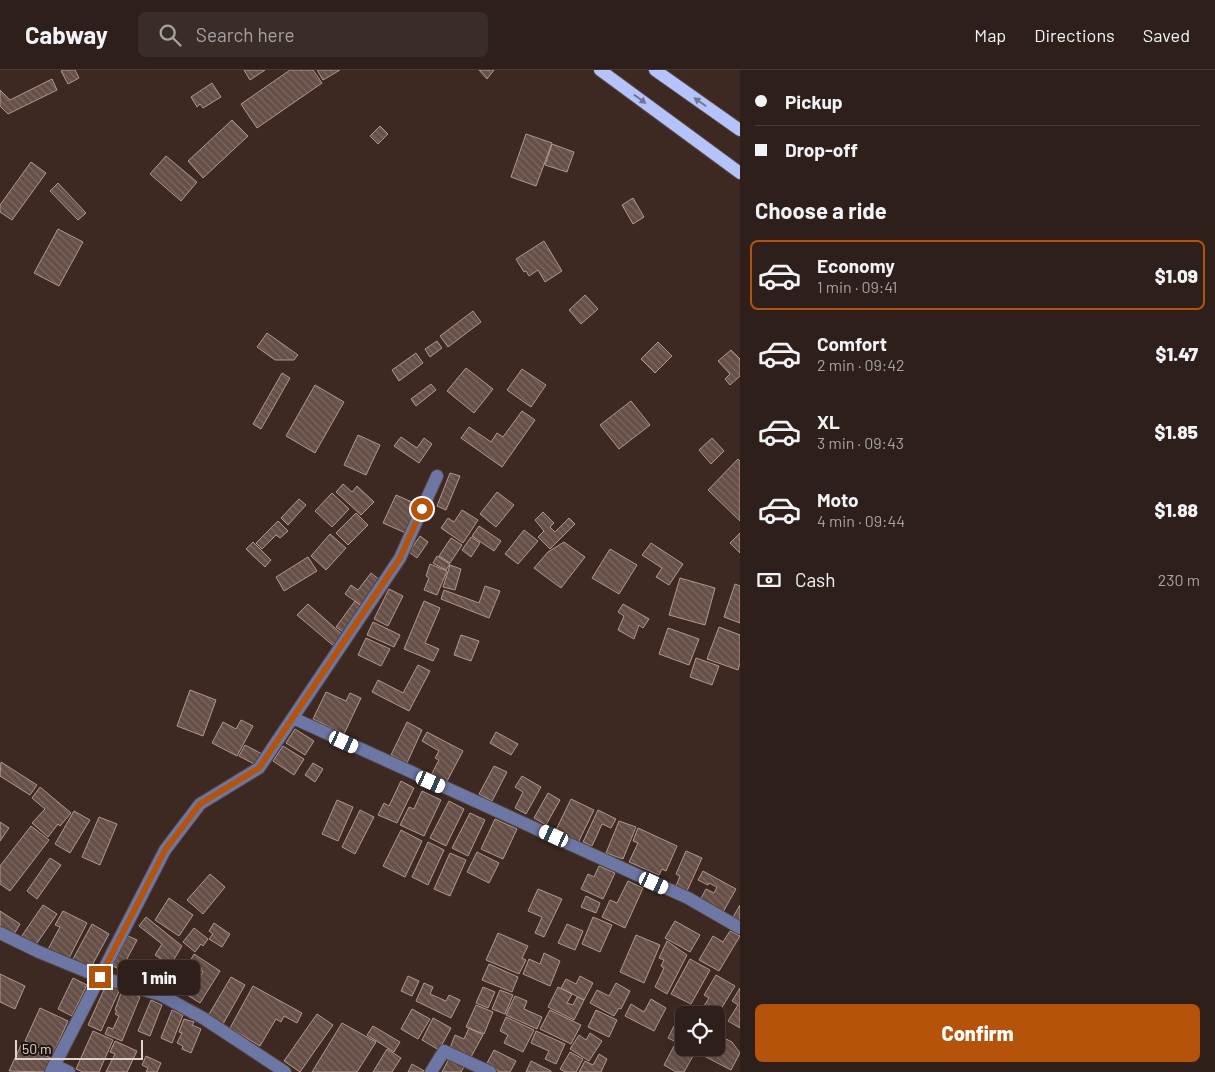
<!DOCTYPE html>
<html lang="en">
<head>
<meta charset="utf-8">
<style>
  body { margin:0; font-family:Barlow,sans-serif; background:#3a2c27; color:#f1f3f6; height:100vh; display:flex; flex-direction:column; font-size:19px; white-space:nowrap }
  * { box-sizing:border-box; margin:0 }
  p { font-size:16px; color:#a7a2a2 }
  .icon { flex:none; width:28px; height:28px; fill:none; stroke:currentColor; stroke-width:2; stroke-linecap:round; stroke-linejoin:round }
  .map { position:relative; flex:1; overflow:hidden }
  .sheet { display:flex; flex-direction:column; background:#2e1f1a; width:475px }
  .sheet>* { flex:none }
  .guide { display:grid; align-content:center; height:110px; padding:0 15px; background:#2e1f1a }
  .fabs { position:absolute; left:675px; top:936px; display:grid; gap:10px }
  .fabs a { display:grid; place-items:center; width:50px; height:50px; border-radius:8px; background:#2e1f1a; box-shadow:0 5px 20px #0002,0 0 0 1px #493d39; font-size:25px }
  .scale { position:absolute; left:15px; bottom:12px; width:128px; box-sizing:border-box; padding-left:5px; border:2px solid #e1d3ce; border-top:0; font-size:14px; line-height:18px; white-space:nowrap; color:#e1d3ce; -webkit-text-stroke:4px #1e1411; paint-order:stroke }
  .end { position:absolute; width:22px; height:22px; margin:-11px; border:6px solid #b45309; background:#fff; box-shadow:0 0 0 2px #fff }
  .from { border-radius:50% }
  .bubble { position:absolute; height:35px; border-radius:8px; background:#2e1f1a; box-shadow:0 5px 20px #0002,0 0 0 1px #493d39; font-size:16px; font-weight:800; line-height:35px; text-align:center }
  .car { position:absolute; width:15px; height:30px; margin:-15px -8px; border-radius:6px; box-shadow:0 0 4px 1px #0007; background:linear-gradient(#fff 24%,#345 0 40%,#fff 0 76%,#345 0 86%,#fff 0) }
  .guide b { display:flex; align-items:center; gap:18px; height:48px; font-size:19px }
  .guide b+b { border-top:1px solid #493d39 }
  .guide i { width:12px; height:12px; background:#f1f3f6 }
  ul { padding:0; list-style:none }
  li { display:flex; align-items:center; gap:15px; height:70px; margin:0 10px 8px; padding:0 5px; border:2px solid transparent; border-radius:8px }
  li div { flex:1 }
  li b { display:block; font-size:19px }
  li em { font-style:normal; font-weight:800 }
  li.selected { border-color:#b45309 }
  li>.icon { width:45px; height:45px; stroke-width:1.5 }
  h2 { padding:0 15px; font-size:22px; line-height:60px }
  .pay { display:flex; align-items:center; gap:12px; height:55px; padding:0 15px; font-size:19px }
  .pay p { margin-inline-start:auto }
  .cta { display:flex; gap:10px; margin-top:auto; padding:10px 15px }
  .cta a { flex:1; height:58px; border-radius:8px; background:#b45309; color:#fff; font-size:20px; font-weight:800; line-height:58px; text-align:center }
  header { display:flex; align-items:center; gap:30px; box-sizing:border-box; height:70px; padding:0 25px; background:#2e1f1a; border-bottom:1px solid #493d39 }
  header strong { font-size:24px }
  nav { display:flex; gap:28px; margin-inline-start:auto; font-size:18px }
  .search { width:350px; height:45px; background:#3a2c27; display:flex; align-items:center; gap:12px; box-sizing:border-box; padding:0 18px; border-radius:8px; color:#a7a2a2; font-size:19px }
  main { display:flex; flex:1; min-height:0 }
  .map>svg:first-child { display:block }
</style>
</head>
<body>
<header>
<strong>Cabway</strong>
<div class="search"><svg class="icon" aria-label="search" viewBox="0 0 24 24"><circle cx="10" cy="10" r="6"/><path d="M15 15l6 6"/></svg>Search here</div>
<nav><a>Map</a><a>Directions</a><a>Saved</a></nav>
</header>
<main>
<div class="map">
<svg width="740" height="1002" viewBox="0 0 740 1002">
  <defs>
    <pattern id="building-back-hatch" width="6" height="6" patternUnits="userSpaceOnUse" patternTransform="scale(1.25)"><rect width="6" height="6" fill="#664f47"/><path d="M-1 5l2 2M0 0l6 6M5-1l2 2" fill="none" stroke="#7c6760"/></pattern>
  </defs>
  <rect width="100%" height="100%" fill="#3d2922"/>
  <path fill="url(#building-back-hatch)" stroke="#b1988f" d="M63,0H75L79,8L68,14L61,1Z
    M244,0H265L250,10Z
    M290,0H313L322,13L257,58L241,34Z
    M317,0H340L323,10Z
    M479,0H494L487,9Z
    M52,9L57,20L8,44L0,36V20L10,30Z
    M212,13L221,27L203,38L200,34L197,37L191,27Z
    M232,50L248,66L203,108L188,91Z
    M380,56L388,64L378,74L370,66Z
    M526,64L552,73L536,116L511,107Z
    M552,74L574,82L567,102L545,95Z
    M166,86L197,112L181,131L150,104Z
    M31,92L46,103L12,150L0,142V135Z
    M58,113L86,143L78,150L50,121Z
    M633,128L644,147L633,154L622,135Z
    M58,159L83,172L59,216L34,203Z
    M544,171L562,201L545,212L538,200L529,206L526,201L524,202L516,189Z
    M585,225L598,239L581,254L569,240Z
    M473,241L481,252L448,277L440,266Z
    M267,263L298,285L294,290H275L257,277Z
    M437,271L442,278L430,287L425,279Z
    M658,272L672,286L655,303L641,289Z
    M731,280L740,289V306L730,315L725,309L730,304L718,291Z
    M416,283L423,293L399,311L392,300Z
    M466,298L493,319L474,343L447,321Z
    M522,299L546,315L531,337L507,320Z
    M282,303L290,308L261,359L253,354Z
    M431,314L436,320L416,336L411,329Z
    M315,315L344,332L315,383L286,366Z
    M631,331L650,355L619,379L600,355Z
    M522,341L535,350L502,397L461,368L469,357L491,372L497,363L503,367Z
    M358,365L380,375L366,405L344,395Z
    M401,367L417,378L424,368L432,374L419,393L394,376Z
    M712,368L724,381L711,394L699,380Z
    M738,389L740,391V451L708,420Z
    M450,403L460,406L446,440L437,436Z
    M343,414L352,422L357,416L374,432L361,445L336,422Z
    M497,422L514,435L496,457L480,444Z
    M332,423L349,439L332,457L315,441Z
    M396,425L421,436L408,464L383,453Z
    M299,429L306,435L288,455L281,448Z
    M462,440L478,450L463,473L441,458L448,448L454,452Z
    M543,442L554,453L550,457L555,462L569,448L575,454L550,479L538,467L544,461L535,450Z
    M356,443L368,455L348,475L336,463Z
    M278,451L288,461L280,468L276,465L262,479L256,473Z
    M479,456L501,471L494,481L472,466Z
    M524,460L538,471L518,494L505,484Z
    M740,463V483L730,473Z
    M330,464L346,478L326,500L311,486Z
    M420,466L428,472L417,488L409,482Z
    M471,467L480,473L471,487L462,480Z
    M451,468L462,475L450,493L439,486Z
    M253,472L271,490L265,497L246,479Z
    M564,472L585,487L561,518L534,498L548,482Z
    M651,473L683,494L669,515L656,507L662,498L642,485Z
    M610,479L637,495L619,524L592,508Z
    M437,486L450,494L446,500L433,493Z
    M308,487L317,501L284,521L276,507Z
    M430,494L447,501L437,525L424,520L429,508L426,506Z
    M450,495L461,499L455,520L443,517Z
    M371,503L380,510L362,536L345,524L351,515L358,520Z
    M680,508L715,518L705,555L669,545Z
    M735,514L740,516V553L724,547Z
    M485,516L500,521L489,548L441,529L444,520L479,533Z
    M389,519L403,526L388,556L374,549Z
    M355,531L364,538L346,564L336,557Z
    M424,531L440,538L425,573L439,579L433,591L404,579Z
    M308,534L344,566L335,577L297,545Z
    M623,534L649,549L643,558L639,555L634,569L618,560L624,546L618,542Z
    M373,552L400,565L394,577L367,565Z
    M719,557L740,565V593L738,600L707,589Z
    M668,558L699,569L689,595L659,584Z
    M461,565L479,571L471,591L454,585Z
    M366,568L390,579L381,596L358,585Z
    M696,588L719,596L712,615L690,607Z
    M418,595L430,601L409,641L372,622L378,610L403,623Z
    M190,620L216,630L203,666L177,656Z
    M326,622L346,631L350,623L361,628L344,664L313,649Z
    M241,650L253,656L237,686L212,673L223,652L236,659Z
    M407,652L422,660L407,693L391,685Z
    M295,659L314,671L305,685L286,673Z
    M427,662L463,681L446,713L431,705L439,690L435,688L439,681L422,671Z
    M496,662L518,674L511,685L490,673Z
    M245,675L262,684L256,695L239,686Z
    M283,676L304,689L294,705L273,691Z
    M1,692L37,715L30,725L0,706Z
    M313,693L323,699L315,712L305,705Z
    M494,696L507,702L492,731L479,724Z
    M522,706L541,717L526,744L515,738L523,722L515,717Z
    M401,711L414,718L397,753L378,745L384,733L389,736Z
    M40,717L71,743L60,756L58,754L48,767L32,753L45,739L32,728Z
    M422,721L441,730L424,766L400,755L409,737L414,739Z
    M548,723L560,730L546,755L534,748Z
    M571,729L594,740L578,773L555,762Z
    M337,730L353,737L338,771L322,764Z
    M449,731L464,739L446,776L430,768Z
    M360,740L374,747L355,784L342,777Z
    M598,740L616,749L611,758L602,754L592,776L583,772Z
    M74,741L90,750L70,783L55,774Z
    M470,743L485,750L468,786L452,778Z
    M99,747L117,754L100,795L82,787Z
    M495,749L517,759L503,789L481,779Z
    M619,751L636,757L623,789L606,783Z
    M0,752L9,758L0,771Z
    M31,756L49,770L10,821L0,814V796Z
    M638,758L677,776L666,801L662,799L659,805L629,792L638,773L633,771Z
    M401,760L422,771L405,807L383,796Z
    M428,772L444,780L428,815L412,807Z
    M686,781L702,788L687,821L676,816L680,806L676,804Z
    M477,782L499,793L489,813L467,802Z
    M450,783L466,790L450,826L434,819Z
    M50,788L61,795L37,829L27,821Z
    M599,796L615,803L603,829L581,819L588,804L594,807Z
    M703,801L736,819L723,842L700,830L706,819L714,823L717,817L709,813L708,815L698,810Z
    M210,804L225,817L203,844L187,830Z
    M628,811L643,818L625,858L602,847L610,830L617,833Z
    M538,819L562,829L544,867L535,863L542,847L528,841Z
    M586,826L600,833L596,843L581,837Z
    M169,828L193,845L179,866L155,850Z
    M43,835L57,844L35,876L21,867Z
    M740,835V851L733,847Z
    M0,841L20,854L13,866L0,858Z
    M63,841L87,853L67,892L47,881L60,857L55,855Z
    M146,847L182,876L158,916L142,905L150,893L156,896L161,889L155,885L162,874L139,856Z
    M593,847L612,855L600,882L582,874Z
    M675,851L700,865L690,882L665,868Z
    M214,853L230,864L222,877L209,869L213,864L209,861Z
    M92,854L109,864L90,899L73,889Z
    M567,854L583,861L575,880L558,873Z
    M194,858L208,869L203,876L201,874L195,882L183,872Z
    M730,861L740,866L719,901L699,890L713,866L723,872Z
    M498,863L528,876L522,888L526,890L519,904L486,890Z
    M636,865L660,875L644,913L620,902Z
    M128,866L137,870L121,900L113,896Z
    M667,871L687,885L667,924L655,917L664,898L661,896L664,890L659,888Z
    M544,883L560,891L550,916L523,904L529,889L540,894Z
    M194,884L220,901L200,933L173,916L181,905L195,914L203,902L189,893Z
    M690,889L710,900L691,934L671,924Z
    M489,894L518,907L512,922L482,910Z
    M0,904L25,916L15,939L0,932Z
    M716,905L735,916L716,947V945H713L702,939L709,928L704,925Z
    M408,906L419,911L412,926L401,921Z
    M580,906L593,913L584,930L561,918L566,909L576,914Z
    M231,907L245,915L223,954L208,946Z
    M73,908L87,915L72,946L58,939Z
    M107,913L120,919L101,961L88,955Z
    M424,913L433,917L430,924L446,931L449,925L460,930L451,948L416,931Z
    M616,913L630,921L621,939L619,938L614,946L590,933L597,920L609,926Z
    M253,916L302,943L297,953L284,946L281,952L276,949L260,976L230,958Z
    M483,917L495,922L488,938L476,933Z
    M558,917L572,924L567,933L573,935L577,927L584,930L574,950L548,937Z
    M740,918V958L728,951L738,935L732,931Z
    M122,920L140,927L122,971L105,964L108,957L113,959L119,946L115,944L117,941L115,940Z
    M500,920L513,925L505,944L492,939Z
    M515,926L527,931L524,939L542,947L537,959L506,945Z
    M651,929L666,938L654,961L625,946L631,934L644,942Z
    M151,930L162,935L150,966L138,961Z
    M476,935L493,942L484,964L466,957Z
    M40,938L68,951L53,984L25,971Z
    M412,939L430,949L418,969L401,959Z
    M172,940L183,945L172,973L161,968Z
    M550,940L581,955L571,974L540,959Z
    M596,940L617,950L609,967L588,957Z
    M317,944L333,955L300,1002L284,991Z
    M506,947L534,960L523,982L504,973L508,965L500,961Z
    M433,948L451,958L439,980L422,970Z
    M184,949L194,952L192,955L201,959L191,983L182,979L183,976L177,973L182,963L179,962Z
    M342,953L376,972L357,1002H312Z
    M373,956L400,972L394,982L367,965Z
    M674,956L683,961L684,959V976L668,968Z
    M469,958L483,965L471,987L450,978L455,965L464,969Z
    M93,961L113,970L99,1002H83L76,999Z
    M536,961L565,974L556,994L545,989L549,981L531,973Z
    M590,963L602,971L589,991L570,979L579,965L586,970Z
    M718,965L732,972L740,983L731,1000L704,986L708,978H716V969Z
    M115,971L137,981L127,1002H106L115,984L110,982Z
    M21,975L51,988L44,1002L9,1001Z
    M674,976L693,986L684,1002H676L664,995Z
    M387,979L401,988L392,1002H373Z
    M494,980L516,991L510,1002H500L486,995Z
    M570,982L583,989L576,1002H565L560,999Z
    M599,984L607,989L601,1002H579L585,991L593,995Z
    M146,986L161,993L157,1002H146L148,998L142,995Z
    M450,987L465,995L461,1002H442Z
    M531,991L551,1001V1002H526Z
    M412,994L426,1002H408Z"/>
  <g fill="none" stroke-linecap="round" stroke-linejoin="round">
    <defs>
      <path id="minor" d="M293,648L688,828L740,858
        M0,863L39,882L100,907L161,925L203,948L285,1002
        M54,995L69,1002
        M51,1002L165,780L200,734L259,698L400,488L437,406
        M431,1002L444,981L490,1002"/>
      <path id="major" d="M600,0L740,103
        M655,0L740,60"/>
    </defs>
    <use href="#minor" stroke="#57443e" stroke-width="14"/>
    <use href="#major" stroke="#57443e" stroke-width="14"/>
    <use href="#minor" stroke="#6d77a6" stroke-width="12"/>
    <use href="#major" stroke="#b5c3fc" stroke-width="12"/>
  </g>
  <defs><path id="oneway-solid" d="M-6-.8H1V-3.2L6.5 0L1 3.2V.8H-6Z" transform="scale(1.25)"/></defs>
  <g fill="#717492">
    <use href="#oneway-solid" transform="translate(640 29) rotate(36)"/>
    <use href="#oneway-solid" transform="translate(700 32) rotate(-145)"/>
  </g>
  <g fill="none" stroke-linecap="round" stroke-linejoin="round">
    <path stroke="#b45309" stroke-width="6" d="M100,907L165,780L200,734L259,698L400,488L422,439"/>
  </g>
</svg>
<div class="fabs">
<a><svg class="icon" aria-label="locate" viewBox="0 0 24 24"><circle cx="12" cy="12" r="6"/><path d="M12 2v4M12 18v4M2 12h4M18 12h4"/></svg></a>
</div>
<div class="scale">50 m</div>
<i class="end from" style="left:422px;top:439px"></i>
<i class="end" style="left:100px;top:907px"></i>
<div class="bubble" style="left:118px;top:890px;width:82px">1 min</div>
<i class="car" style="left:344px;top:672px;rotate:115deg"></i>
<i class="car" style="left:431px;top:712px;rotate:114deg"></i>
<i class="car" style="left:554px;top:766px;rotate:295deg"></i>
<i class="car" style="left:654px;top:813px;rotate:115deg"></i>
</div>
<section class="sheet">
<div class="guide">
<b><i class="from"></i>Pickup</b>
<b><i></i>Drop-off</b>
</div>
<h2>Choose a ride</h2>
<ul>
<li class="selected"><svg class="icon" aria-label="car" viewBox="0 0 24 24"><path d="M5 17H2v-5l4-1 3-4h7l3 4 3 1v5h-3M9 17h6M6 11h13"/><circle cx="7" cy="17" r="2"/><circle cx="17" cy="17" r="2"/></svg><div><b>Economy</b><p>1 min · 09:41</p></div><em>$1.09</em></li>
<li><svg class="icon" aria-label="car" viewBox="0 0 24 24"><path d="M5 17H2v-5l4-1 3-4h7l3 4 3 1v5h-3M9 17h6M6 11h13"/><circle cx="7" cy="17" r="2"/><circle cx="17" cy="17" r="2"/></svg><div><b>Comfort</b><p>2 min · 09:42</p></div><em>$1.47</em></li>
<li><svg class="icon" aria-label="car" viewBox="0 0 24 24"><path d="M5 17H2v-5l4-1 3-4h7l3 4 3 1v5h-3M9 17h6M6 11h13"/><circle cx="7" cy="17" r="2"/><circle cx="17" cy="17" r="2"/></svg><div><b>XL</b><p>3 min · 09:43</p></div><em>$1.85</em></li>
<li><svg class="icon" aria-label="car" viewBox="0 0 24 24"><path d="M5 17H2v-5l4-1 3-4h7l3 4 3 1v5h-3M9 17h6M6 11h13"/><circle cx="7" cy="17" r="2"/><circle cx="17" cy="17" r="2"/></svg><div><b>Moto</b><p>4 min · 09:44</p></div><em>$1.88</em></li>
</ul>
<div class="pay"><svg class="icon" aria-label="cash" viewBox="0 0 24 24"><path d="M3 7h18v10H3z"/><circle cx="12" cy="12" r="2"/></svg>Cash<p>230 m</p></div>
<div class="cta"><a>Confirm</a></div>
</section>
</main>
</body>
</html>
